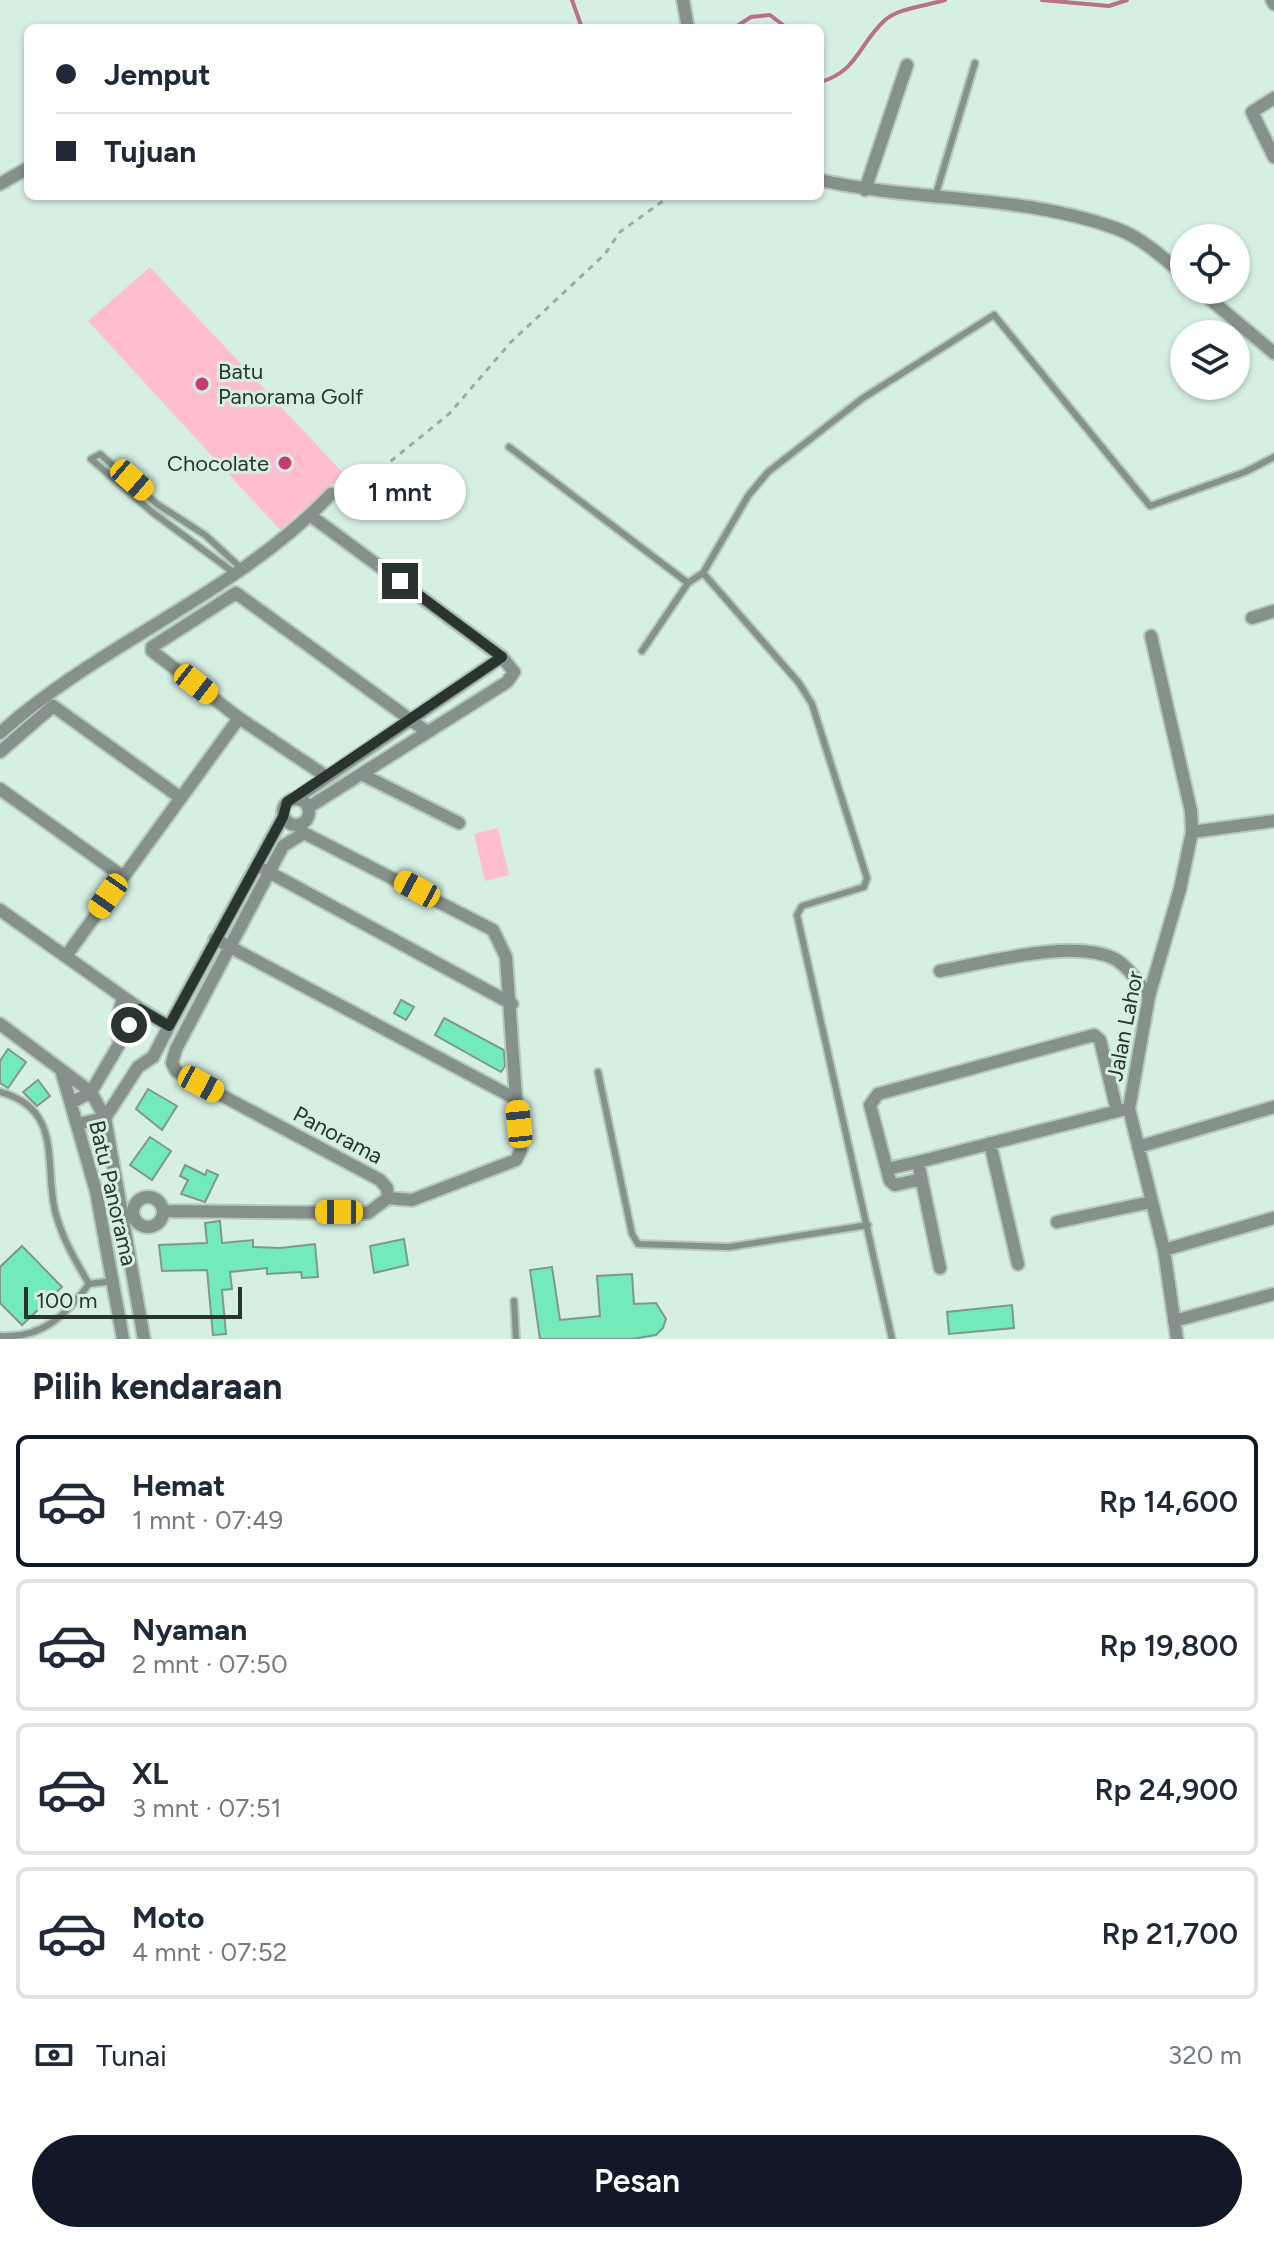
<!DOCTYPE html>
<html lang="id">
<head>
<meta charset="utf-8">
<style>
  body { margin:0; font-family:Figtree,sans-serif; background:#f6f6f7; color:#1f2937; height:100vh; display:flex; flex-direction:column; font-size:30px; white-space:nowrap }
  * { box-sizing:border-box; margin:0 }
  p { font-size:26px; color:#747a83 }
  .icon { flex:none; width:44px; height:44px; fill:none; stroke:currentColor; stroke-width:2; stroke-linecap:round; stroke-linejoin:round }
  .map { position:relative; height:1339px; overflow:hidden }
  .drawer { display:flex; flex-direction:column; background:#fff; flex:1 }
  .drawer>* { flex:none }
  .guide { position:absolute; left:24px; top:24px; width:800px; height:176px; border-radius:12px; box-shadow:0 2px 6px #0004; display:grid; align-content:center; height:176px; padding:0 32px; background:#fff }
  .fabs { position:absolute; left:1170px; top:224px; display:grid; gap:16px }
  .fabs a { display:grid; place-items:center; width:80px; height:80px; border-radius:50%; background:#fff; box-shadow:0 2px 6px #0004; font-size:40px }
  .scale { position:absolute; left:24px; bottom:20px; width:218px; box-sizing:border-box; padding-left:8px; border:4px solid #2a342f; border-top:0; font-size:22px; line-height:28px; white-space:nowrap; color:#2a342f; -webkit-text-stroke:6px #d6efe3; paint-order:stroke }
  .end { position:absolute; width:36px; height:36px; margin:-18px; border:10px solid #2a342f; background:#fff; box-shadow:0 0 0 4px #fff }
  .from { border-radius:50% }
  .bubble { position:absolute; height:56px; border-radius:28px; background:#fff; box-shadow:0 2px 6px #0004; font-size:26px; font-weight:600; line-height:56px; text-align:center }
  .car { position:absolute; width:24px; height:48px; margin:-24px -12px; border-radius:10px; box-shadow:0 0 6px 2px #0007; background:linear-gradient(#f5c518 24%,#345 0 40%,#f5c518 0 76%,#345 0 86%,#f5c518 0) }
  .guide b { display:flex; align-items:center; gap:28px; height:76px; font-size:30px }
  .guide b+b { border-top:2px solid #e0e1e3 }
  .guide i { width:20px; height:20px; background:#1f2937 }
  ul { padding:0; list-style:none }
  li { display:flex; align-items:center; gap:24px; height:132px; margin:0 16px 12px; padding:0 16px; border:4px solid #e0e1e3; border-radius:12px }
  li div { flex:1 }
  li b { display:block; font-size:30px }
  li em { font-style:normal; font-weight:600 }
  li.on { border-color:#111827 }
  li>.icon { width:72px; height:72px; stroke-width:1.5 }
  h2 { padding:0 32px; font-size:36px; line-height:96px }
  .pay { display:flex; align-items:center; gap:20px; height:88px; padding:0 32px; font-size:30px }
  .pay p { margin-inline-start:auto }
  .button { display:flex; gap:16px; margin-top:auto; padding:16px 32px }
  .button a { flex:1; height:92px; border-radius:48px; background:#111827; color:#fff; font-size:32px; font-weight:600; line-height:92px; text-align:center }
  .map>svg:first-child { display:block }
</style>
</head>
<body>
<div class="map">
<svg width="1274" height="1339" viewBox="0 0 1274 1339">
  <rect width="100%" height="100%" fill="#d6efe3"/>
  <path fill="#febecf" d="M150,267L344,474L280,530L88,321Z
    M498,828L509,875L485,881L474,834Z"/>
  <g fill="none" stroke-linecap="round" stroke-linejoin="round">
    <path stroke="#b77286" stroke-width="4" d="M572,0L582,28
      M1042,0L1109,6L1127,0
      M734,28L751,17L770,15L787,28
      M820,82C857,72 859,44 884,21C898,8 926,6 945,0"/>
  </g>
  <path fill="#73eaba" stroke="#81978c" stroke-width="2" d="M401,1000L414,1007L406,1020L394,1013Z
    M444,1018L504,1050L505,1066L501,1072L435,1035Z
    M8,1049L26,1062L8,1088L0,1083V1061Z
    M38,1080L50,1096L37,1106L23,1092Z
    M148,1089L177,1106L162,1130L136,1109Z
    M150,1137L171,1151L152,1180L130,1165Z
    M185,1165L205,1175L207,1170L218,1175L205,1202L181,1194L188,1180L180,1176Z
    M220,1221L222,1243L253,1240V1247L280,1248L315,1244L318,1277L302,1278L301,1272L267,1274V1268L230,1272L232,1289L222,1290L226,1334L213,1335L207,1270L162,1271L159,1245L207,1243L205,1223Z
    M404,1239L408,1265L374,1273L370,1246Z
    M22,1246L62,1287L22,1325L0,1303V1267Z
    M552,1267L560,1320L600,1316L597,1276L632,1274L634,1304L656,1303L666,1319L663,1328L656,1335L632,1339H540L530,1270Z
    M1012,1305L1014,1328L949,1334L947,1312Z"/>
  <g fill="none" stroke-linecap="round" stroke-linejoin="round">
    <defs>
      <path id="service" d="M935,197L975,63
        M509,447L688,583
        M233,572L152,512L91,459L100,454L157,504L205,535L241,568
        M703,573L799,683L812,704L867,878L864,887L802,906L797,915L892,1339
        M642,651L688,583L703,573L748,496L768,472L863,398L994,315L1150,506L1245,472L1274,457
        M598,1072L632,1234L638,1244L729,1247L868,1225
        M0,1092C63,1109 44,1163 55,1211C62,1238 75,1260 89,1284
        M514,1301L516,1339
        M0,1336C42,1339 66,1315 89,1284L113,1281"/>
      <path id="minor" d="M683,0L688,28
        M1272,0L1274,4
        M1274,98L1252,112L1274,157
        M820,180C916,202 1021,194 1115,228C1141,237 1164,258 1184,276
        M0,184L28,168
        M865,190L907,65
        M1199,290L1274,353
        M1252,618L1274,611
        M1151,636L1191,811L1192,832L1180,889L1149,996L1129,1109L1164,1250L1177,1339
        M0,733C100,643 239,592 331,494
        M0,752L53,706L181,798
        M361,774L459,823
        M327,777L239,718L152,651V647L236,593L426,731
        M0,789L122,876
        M283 812a13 13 0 1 1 26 0a13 13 0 1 1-26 0Z
        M295,799L502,657
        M309,807L507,682L514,672L502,657L311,516
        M1192,832L1274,821
        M265,870L512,1004
        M0,910L140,1009L169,1026L283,817
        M215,939L516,1099L521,1150L516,1160L412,1200L388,1198
        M66,956L239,718
        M940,971C985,963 1073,938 1115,959C1129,967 1139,984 1149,996
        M0,1024L91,1092L105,1118L144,1339
        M119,1041L117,1019L123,998
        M62,1073L96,1191L123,1339
        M71,1103L91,1092L140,1009
        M78,1124L105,1118L138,1067L153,1057L169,1026
        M990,1143L1018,1264
        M1138,1147L1274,1107
        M887,1169L918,1162
        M921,1179L895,1185L890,1181L870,1105L878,1094L1094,1035L1100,1040L1117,1111
        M133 1212a15 15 0 1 1 30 0a15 15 0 1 1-30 0Z
        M163,1211L368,1213L388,1198L387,1188L380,1180L176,1071L172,1063L176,1049L283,846L304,833L493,930L506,957L516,1099
        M1057,1222L1151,1202
        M1164,1250L1274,1218
        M940,1268L918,1162L1122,1110
        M1174,1321L1274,1294"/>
    </defs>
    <use href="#service" stroke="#b4cabf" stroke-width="10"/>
    <use href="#minor" stroke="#b4cabf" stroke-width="16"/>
    <path stroke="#99ada3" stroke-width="3" stroke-dasharray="6 6" stroke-linecap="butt" d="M344,499L449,414L511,342L605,254L620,232L670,196"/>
    <use href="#service" stroke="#87918c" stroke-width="6"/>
    <use href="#minor" stroke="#87918c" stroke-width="12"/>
  </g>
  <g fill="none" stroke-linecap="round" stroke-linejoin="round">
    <path stroke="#2a342f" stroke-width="10" d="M129,1025L140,1009L169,1026L283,817L287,802L502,657L400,581"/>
  </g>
  <g fill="#c63b71" stroke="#d6efe3" stroke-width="3">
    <circle cx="202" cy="384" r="8"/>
    <circle cx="285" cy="463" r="8"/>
  </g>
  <g text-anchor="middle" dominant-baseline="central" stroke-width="6" stroke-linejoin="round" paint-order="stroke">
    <g font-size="22" fill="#2a342f" stroke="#d6efe3" text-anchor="start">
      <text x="218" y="371">Batu<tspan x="218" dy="25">Panorama Golf</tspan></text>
      <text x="269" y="463" text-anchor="end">Chocolate</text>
    </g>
    <g font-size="22" fill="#2a342f" stroke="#d6efe3">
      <text transform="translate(1125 1026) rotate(-79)">Jalan Lahor</text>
      <text transform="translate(338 1135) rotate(28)">Panorama</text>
      <text transform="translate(113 1193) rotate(77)">Batu Panorama</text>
    </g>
  </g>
</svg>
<div class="fabs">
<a><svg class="icon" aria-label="locate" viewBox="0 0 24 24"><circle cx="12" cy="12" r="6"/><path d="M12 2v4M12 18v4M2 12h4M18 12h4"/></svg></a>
<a><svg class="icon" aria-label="layers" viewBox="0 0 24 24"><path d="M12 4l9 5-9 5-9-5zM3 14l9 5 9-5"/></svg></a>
</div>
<div class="scale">100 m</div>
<i class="end from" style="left:129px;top:1025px"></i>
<i class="end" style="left:400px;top:581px"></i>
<div class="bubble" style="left:334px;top:464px;width:132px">1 mnt</div>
<i class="car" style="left:132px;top:480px;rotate:131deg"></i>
<i class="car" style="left:196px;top:684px;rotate:128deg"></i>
<i class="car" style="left:417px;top:889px;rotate:298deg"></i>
<i class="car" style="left:108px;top:896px;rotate:215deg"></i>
<i class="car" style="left:201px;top:1084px;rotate:118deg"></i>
<i class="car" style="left:519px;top:1124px;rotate:354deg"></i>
<i class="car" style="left:339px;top:1212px;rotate:270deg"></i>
<div class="guide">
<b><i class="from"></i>Jemput</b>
<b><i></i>Tujuan</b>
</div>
</div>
<section class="drawer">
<h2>Pilih kendaraan</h2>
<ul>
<li class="on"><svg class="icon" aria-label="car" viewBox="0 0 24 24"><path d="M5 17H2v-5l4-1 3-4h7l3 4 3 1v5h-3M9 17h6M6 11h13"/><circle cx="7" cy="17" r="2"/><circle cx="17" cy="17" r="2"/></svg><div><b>Hemat</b><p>1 mnt · 07:49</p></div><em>Rp 14,600</em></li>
<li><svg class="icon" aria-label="car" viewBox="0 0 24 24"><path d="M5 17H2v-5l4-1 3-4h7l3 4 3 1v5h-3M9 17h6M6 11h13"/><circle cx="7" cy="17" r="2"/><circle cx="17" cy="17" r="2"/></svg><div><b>Nyaman</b><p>2 mnt · 07:50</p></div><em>Rp 19,800</em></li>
<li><svg class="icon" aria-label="car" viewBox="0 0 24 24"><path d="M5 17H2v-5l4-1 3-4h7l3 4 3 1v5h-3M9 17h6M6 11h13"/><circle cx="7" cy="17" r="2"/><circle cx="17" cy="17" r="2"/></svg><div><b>XL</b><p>3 mnt · 07:51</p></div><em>Rp 24,900</em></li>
<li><svg class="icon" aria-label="car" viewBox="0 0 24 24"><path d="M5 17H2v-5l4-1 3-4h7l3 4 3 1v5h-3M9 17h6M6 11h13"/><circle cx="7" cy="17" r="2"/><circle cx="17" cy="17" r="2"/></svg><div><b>Moto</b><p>4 mnt · 07:52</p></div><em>Rp 21,700</em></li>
</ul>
<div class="pay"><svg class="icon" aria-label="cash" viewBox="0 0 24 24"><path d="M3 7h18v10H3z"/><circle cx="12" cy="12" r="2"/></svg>Tunai<p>320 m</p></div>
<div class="button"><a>Pesan</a></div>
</section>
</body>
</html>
